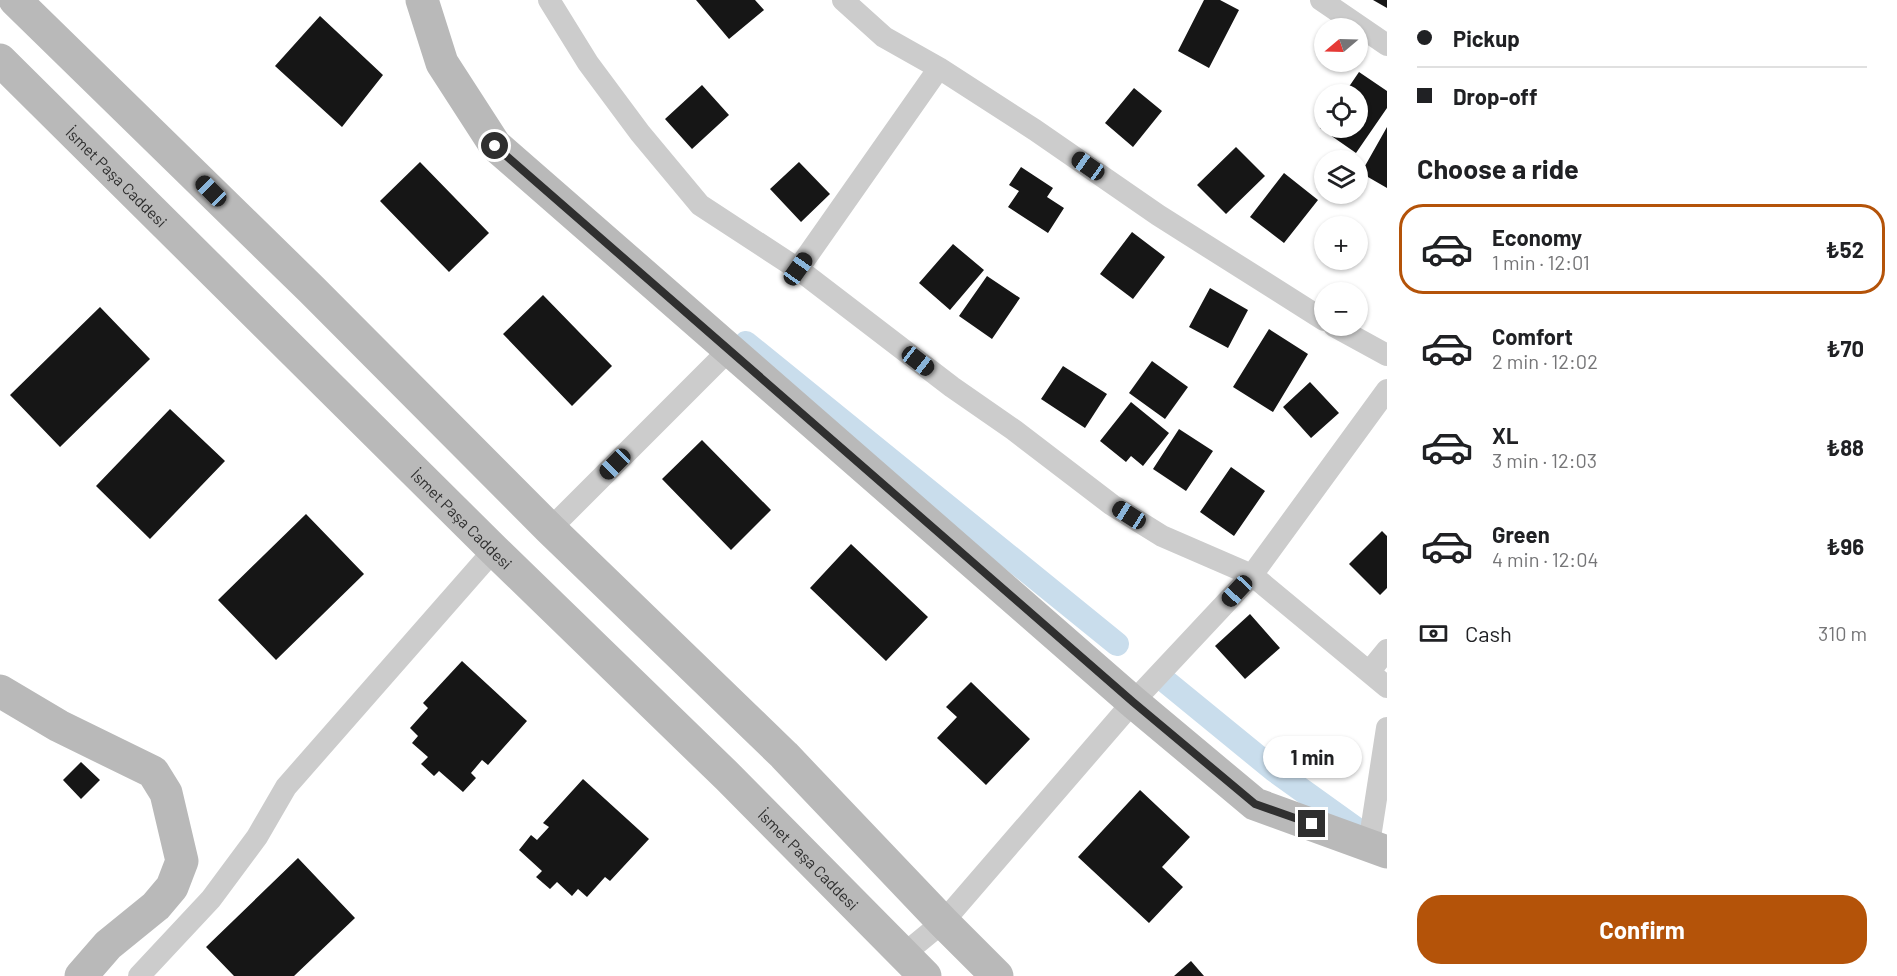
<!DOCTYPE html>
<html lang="en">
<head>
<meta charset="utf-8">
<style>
  body { margin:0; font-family:Barlow,sans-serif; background:#f2f2f2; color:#202124; height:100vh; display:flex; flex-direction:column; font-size:22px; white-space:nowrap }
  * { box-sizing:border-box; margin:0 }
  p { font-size:20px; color:#757577 }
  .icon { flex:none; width:33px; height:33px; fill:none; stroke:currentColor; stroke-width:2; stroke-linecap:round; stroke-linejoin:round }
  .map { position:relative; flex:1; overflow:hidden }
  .sheet { display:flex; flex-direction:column; background:#fff; width:510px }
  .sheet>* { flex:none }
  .hud { display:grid; align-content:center; height:132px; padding:0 30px; background:#fff }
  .needle { width:39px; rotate:251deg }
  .buttons { position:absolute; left:1314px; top:18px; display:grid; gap:12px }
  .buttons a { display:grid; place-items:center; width:54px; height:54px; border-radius:50%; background:#fff; box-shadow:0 2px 4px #0004; font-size:30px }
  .end { position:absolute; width:27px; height:27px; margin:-14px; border:8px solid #2f2f2f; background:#fff; box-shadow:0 0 0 3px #fff }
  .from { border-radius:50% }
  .bubble { position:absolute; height:42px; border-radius:21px; background:#fff; box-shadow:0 2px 4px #0004; font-size:20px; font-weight:700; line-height:42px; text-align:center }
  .car { position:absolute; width:18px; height:36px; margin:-18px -9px; border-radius:8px; box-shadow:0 0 4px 2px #0007; background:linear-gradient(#222 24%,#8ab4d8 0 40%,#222 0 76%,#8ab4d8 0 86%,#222 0) }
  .hud b { display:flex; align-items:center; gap:21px; height:57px; font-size:22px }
  .hud b+b { border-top:2px solid #e0e0e0 }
  .hud i { width:15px; height:15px; background:#202124 }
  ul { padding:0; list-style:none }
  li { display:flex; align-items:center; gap:18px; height:90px; margin:0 12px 9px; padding:0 18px; border:3px solid transparent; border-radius:24px }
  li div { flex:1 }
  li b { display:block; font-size:22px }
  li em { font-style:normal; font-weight:700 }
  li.current { border-color:#b45309 }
  li>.icon { width:54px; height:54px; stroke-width:1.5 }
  h2 { padding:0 30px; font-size:27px; line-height:72px }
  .pay { display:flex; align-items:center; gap:15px; height:66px; padding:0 30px; font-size:22px }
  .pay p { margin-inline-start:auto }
  .primary-button { display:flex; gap:12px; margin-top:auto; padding:12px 30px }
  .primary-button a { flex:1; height:69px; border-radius:24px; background:#b45309; color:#fff; font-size:24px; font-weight:700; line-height:69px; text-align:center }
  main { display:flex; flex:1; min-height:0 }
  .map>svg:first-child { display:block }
</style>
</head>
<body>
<main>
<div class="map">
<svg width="1387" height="976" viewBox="0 0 1387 976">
  <rect width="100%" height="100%" fill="#fff"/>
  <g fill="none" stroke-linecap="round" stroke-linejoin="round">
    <path stroke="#c9ddec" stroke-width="24" d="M746,343L1117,644
      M1164,680L1274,770L1359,831"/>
  </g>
  <path fill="#161616" d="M696,0H755L764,10L729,39Z
    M1204,0H1220L1239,10L1209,68L1178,51Z
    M1373,0H1387V8Z
    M320,16L383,75L342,127L275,66Z
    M1359,72L1387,91V108L1356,153L1320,128L1324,122V128H1358V94H1344Z
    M702,85L729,115L692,149L665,119Z
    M1134,88L1162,111L1133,147L1105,123Z
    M1387,127V188L1361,173Z
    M1236,147L1265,176L1226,214L1197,185Z
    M420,162L489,233L449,272L380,201Z
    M799,162L830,194L801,222L770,189Z
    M1021,167L1053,188L1047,197L1064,208L1048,233L1008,207L1019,191L1009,185Z
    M1284,173L1318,200L1284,243L1250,217Z
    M1132,232L1165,257L1133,299L1100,274Z
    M953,244L984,270L950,310L919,283Z
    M987,276L1020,298L992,339L959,316Z
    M1210,288L1248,310L1228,348L1189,327Z
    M543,295L612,366L572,406L503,334Z
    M100,307L150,359L60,447L10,395Z
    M1269,329L1308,354L1273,412L1233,387Z
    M1152,361L1188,387L1165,419L1129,393Z
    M1063,366L1107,394L1085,428L1041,399Z
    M1310,382L1339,413L1311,438L1283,407Z
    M1131,402L1169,433L1143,466L1131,456L1126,462L1100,441Z
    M170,409L225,461L150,539L96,486Z
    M1179,429L1213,451L1186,491L1153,469Z
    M702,440L771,510L731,550L662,479Z
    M1231,467L1265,491L1234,536L1200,512Z
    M306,514L364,574L276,660L218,600Z
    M1382,531L1387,536V588L1380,595L1349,564Z
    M851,544L928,617L886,661L810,588Z
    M1250,614L1280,648L1245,679L1215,646Z
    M462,661L527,721L488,765L482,760L471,773L476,778L463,792L439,771L434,776L421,764L428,757L412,743L418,736L410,728L428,708L423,703Z
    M971,682L1030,739L986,785L937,738L957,717L946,707Z
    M81,762L100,780L81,799L63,780Z
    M583,779L649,839L610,881L605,877L587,897L578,889L572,896L557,882L550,889L536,877L542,871L519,850L531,835L537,840L549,827L543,823Z
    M1140,790L1190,837L1162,867L1183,887L1149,923L1078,857Z
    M298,858L355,918L294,976H234L206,947Z
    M1191,961L1204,976H1174Z"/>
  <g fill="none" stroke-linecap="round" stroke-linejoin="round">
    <path stroke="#ccc" stroke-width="22" d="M549,0L588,63L640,133L700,205L798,269L952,387L1014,430L1112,505L1162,536L1252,575L1387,687
      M843,0L884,37L939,68L1035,130L1158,215L1324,320
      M1321,0L1387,45
      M798,269L939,68
      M1334,326L1387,355
      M550,529L729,350
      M1369,672L1387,650
      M1369,844L1387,728
      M904,954L943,922L1133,702L1252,575L1387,390
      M139,976L211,899L257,837L286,787L494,550"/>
    <g stroke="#b9b9b9" stroke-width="33">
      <path d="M15,0L312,290L550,529L784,755L943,922L997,976"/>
      <path d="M422,0L442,63L495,145L1133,702L1255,804L1387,852"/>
      <path id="s1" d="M0,60L494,550L728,777L925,976"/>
      <path d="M0,691L59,726L153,772L166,793L182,861L172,887L156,906L108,945L81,976"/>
    </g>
  </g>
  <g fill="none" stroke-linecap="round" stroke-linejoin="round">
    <path stroke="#2f2f2f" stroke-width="8" d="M495,146L1133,702L1255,804L1312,824"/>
  </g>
  <g text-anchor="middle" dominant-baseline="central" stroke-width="6" stroke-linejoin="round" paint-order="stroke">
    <g font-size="16" fill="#2f2f2f" stroke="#fff">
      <text stroke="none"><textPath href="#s1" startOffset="165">İsmet Paşa Caddesi</textPath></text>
      <text stroke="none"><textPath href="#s1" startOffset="651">İsmet Paşa Caddesi</textPath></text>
      <text stroke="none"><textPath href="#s1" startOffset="1137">İsmet Paşa Caddesi</textPath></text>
    </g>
  </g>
</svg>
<div class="buttons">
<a><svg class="needle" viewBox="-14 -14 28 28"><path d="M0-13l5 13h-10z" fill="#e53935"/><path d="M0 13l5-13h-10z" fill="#757577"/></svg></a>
<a><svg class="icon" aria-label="locate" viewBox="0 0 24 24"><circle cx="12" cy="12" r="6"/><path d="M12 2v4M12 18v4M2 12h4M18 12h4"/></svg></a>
<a><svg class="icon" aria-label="layers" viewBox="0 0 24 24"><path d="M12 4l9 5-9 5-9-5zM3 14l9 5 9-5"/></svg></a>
<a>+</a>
<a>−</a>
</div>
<i class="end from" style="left:495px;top:146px"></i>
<i class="end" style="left:1312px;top:824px"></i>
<div class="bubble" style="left:1263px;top:736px;width:99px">1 min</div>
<i class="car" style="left:1088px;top:166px;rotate:305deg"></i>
<i class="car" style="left:211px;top:191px;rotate:315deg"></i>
<i class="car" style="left:798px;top:269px;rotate:35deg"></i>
<i class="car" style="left:918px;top:361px;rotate:128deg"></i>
<i class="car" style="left:615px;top:464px;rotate:225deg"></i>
<i class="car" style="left:1129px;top:515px;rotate:302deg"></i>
<i class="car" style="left:1237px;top:591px;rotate:223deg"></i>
</div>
<section class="sheet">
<div class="hud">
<b><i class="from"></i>Pickup</b>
<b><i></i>Drop-off</b>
</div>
<h2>Choose a ride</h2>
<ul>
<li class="current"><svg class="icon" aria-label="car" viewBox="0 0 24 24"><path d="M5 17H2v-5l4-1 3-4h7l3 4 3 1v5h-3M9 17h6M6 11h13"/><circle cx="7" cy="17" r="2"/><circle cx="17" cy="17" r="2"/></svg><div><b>Economy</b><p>1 min · 12:01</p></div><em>₺52</em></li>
<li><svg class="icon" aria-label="car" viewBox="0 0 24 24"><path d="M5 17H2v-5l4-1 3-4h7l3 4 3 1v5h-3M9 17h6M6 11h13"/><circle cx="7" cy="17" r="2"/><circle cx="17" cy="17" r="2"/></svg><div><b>Comfort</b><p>2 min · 12:02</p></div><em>₺70</em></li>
<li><svg class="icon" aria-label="car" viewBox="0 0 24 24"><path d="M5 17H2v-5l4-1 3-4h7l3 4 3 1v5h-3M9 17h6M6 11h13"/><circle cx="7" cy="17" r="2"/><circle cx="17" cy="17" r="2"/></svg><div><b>XL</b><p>3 min · 12:03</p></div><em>₺88</em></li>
<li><svg class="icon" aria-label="car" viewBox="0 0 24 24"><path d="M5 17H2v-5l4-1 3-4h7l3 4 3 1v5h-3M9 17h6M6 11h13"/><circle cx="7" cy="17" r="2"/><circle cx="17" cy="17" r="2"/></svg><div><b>Green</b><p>4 min · 12:04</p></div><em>₺96</em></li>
</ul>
<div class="pay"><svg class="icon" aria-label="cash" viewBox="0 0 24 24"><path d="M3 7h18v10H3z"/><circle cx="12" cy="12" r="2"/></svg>Cash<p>310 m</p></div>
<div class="primary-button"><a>Confirm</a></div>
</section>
</main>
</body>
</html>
